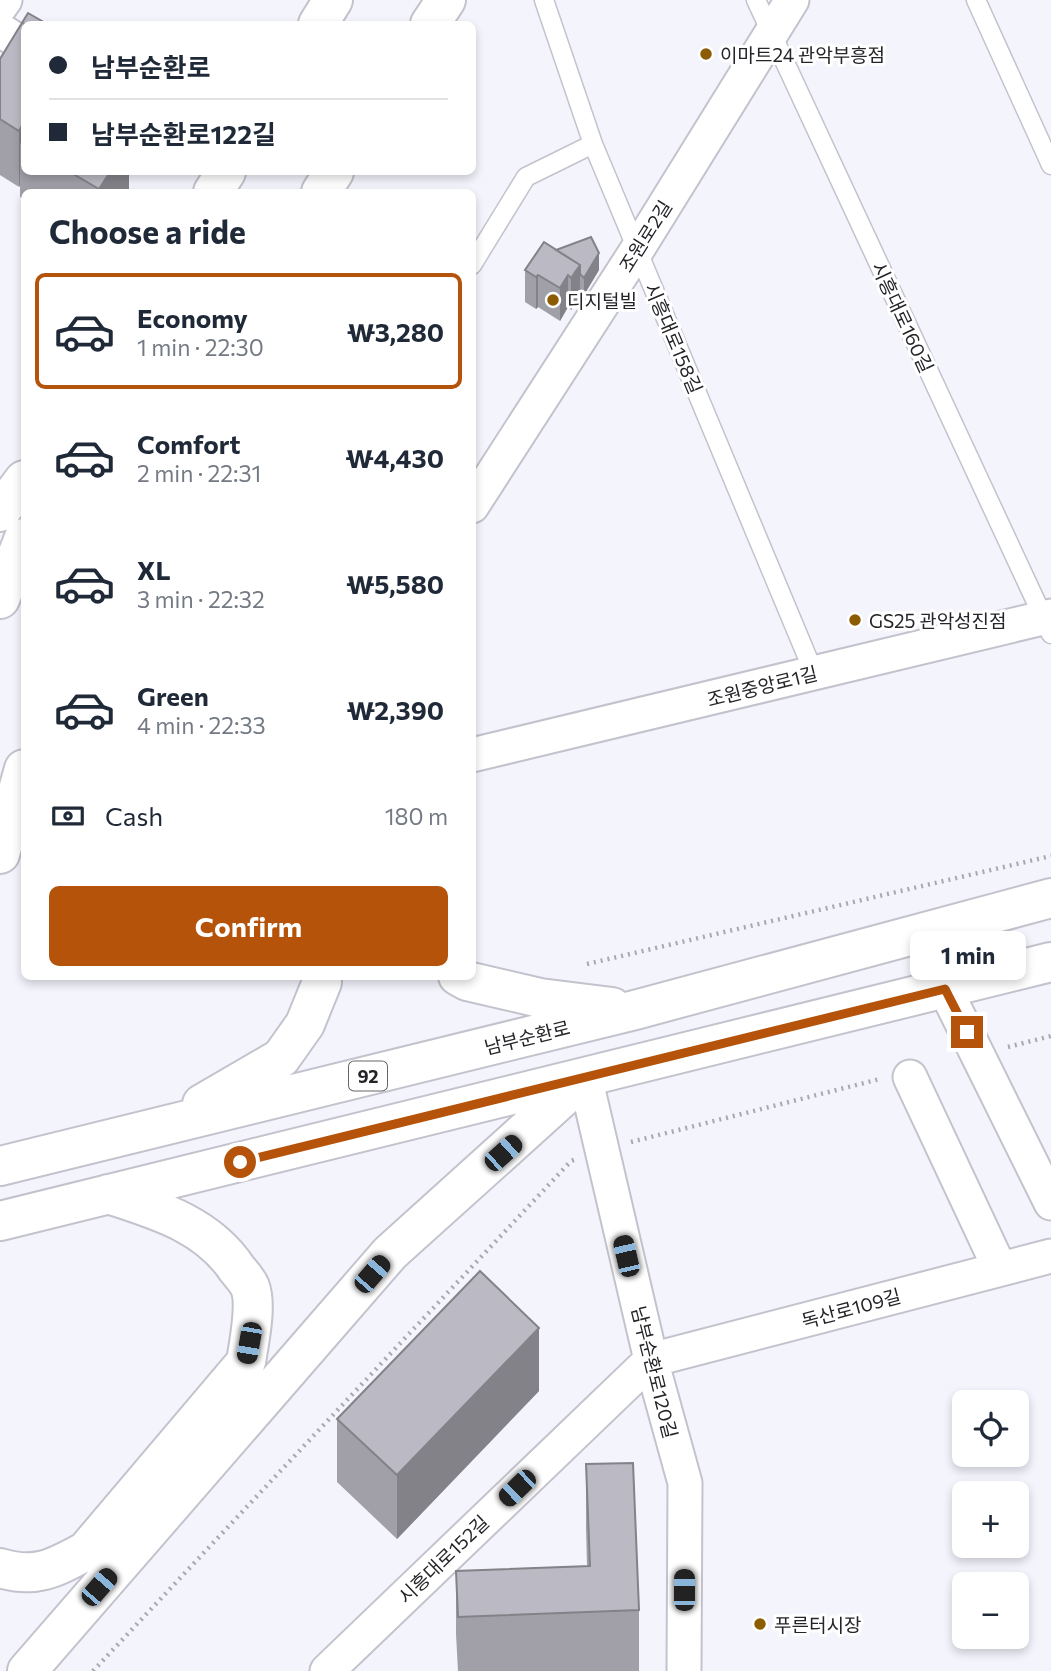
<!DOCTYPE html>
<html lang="en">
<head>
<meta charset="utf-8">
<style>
  body { margin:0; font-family:Commissioner,"Noto Sans KR",sans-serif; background:#f6f6f7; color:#1f2937; height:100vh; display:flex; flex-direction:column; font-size:26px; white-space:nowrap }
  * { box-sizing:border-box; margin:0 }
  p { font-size:23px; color:#747a83 }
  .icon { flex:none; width:38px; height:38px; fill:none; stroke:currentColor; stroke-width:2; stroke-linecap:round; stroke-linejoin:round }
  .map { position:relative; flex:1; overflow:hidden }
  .details { position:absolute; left:21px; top:189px; width:455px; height:791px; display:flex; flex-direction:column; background:#fff; border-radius:10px; box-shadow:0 4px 10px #0003 }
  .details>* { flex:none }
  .guide { position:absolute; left:21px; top:21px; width:455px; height:154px; border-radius:10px; box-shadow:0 4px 10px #0003; display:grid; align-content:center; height:154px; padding:0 28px; background:#fff }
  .tools { position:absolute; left:952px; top:1390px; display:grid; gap:14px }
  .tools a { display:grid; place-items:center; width:77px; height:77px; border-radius:10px; background:#fff; box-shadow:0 4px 10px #0003; font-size:35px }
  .end { position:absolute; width:32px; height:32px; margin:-16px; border:9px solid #b45309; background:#fff; box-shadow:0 0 0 4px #fff }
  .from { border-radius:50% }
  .bubble { position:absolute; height:49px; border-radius:10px; background:#fff; box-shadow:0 4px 10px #0003; font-size:23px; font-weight:700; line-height:49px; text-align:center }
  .car { position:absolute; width:21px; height:42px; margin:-21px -10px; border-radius:9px; box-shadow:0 0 5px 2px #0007; background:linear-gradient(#222 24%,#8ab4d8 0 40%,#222 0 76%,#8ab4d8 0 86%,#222 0) }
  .guide b { display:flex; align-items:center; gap:24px; height:66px; font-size:26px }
  .guide b+b { border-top:2px solid #e0e1e3 }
  .guide i { width:18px; height:18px; background:#1f2937 }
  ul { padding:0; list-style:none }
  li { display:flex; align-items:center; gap:21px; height:116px; margin:0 14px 10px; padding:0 14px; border:4px solid transparent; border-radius:10px }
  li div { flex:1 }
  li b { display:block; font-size:26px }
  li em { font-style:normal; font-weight:700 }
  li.on { border-color:#b45309 }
  li>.icon { width:63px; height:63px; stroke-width:1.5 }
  h2 { padding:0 28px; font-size:32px; line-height:84px }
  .pay { display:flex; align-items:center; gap:18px; height:77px; padding:0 28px; font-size:26px }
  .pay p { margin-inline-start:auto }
  .button { display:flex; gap:14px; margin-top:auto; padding:14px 28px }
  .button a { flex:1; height:80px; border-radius:10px; background:#b45309; color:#fff; font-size:28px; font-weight:700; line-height:80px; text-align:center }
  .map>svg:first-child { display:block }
</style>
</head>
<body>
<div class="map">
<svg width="1051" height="1671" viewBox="0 0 1051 1671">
  <rect width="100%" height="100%" fill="#f4f4fd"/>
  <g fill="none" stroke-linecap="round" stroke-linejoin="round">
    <defs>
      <path id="service" d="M544,0L593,144L814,673
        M756,0L1051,634
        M976,0L1051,165
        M472,265L526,177L593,144"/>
      <path id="minor" d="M0,7L5,0
        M0,30L24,45
        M472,506L637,250L792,0
        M472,755L1051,616
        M945,989L1051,1203
        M585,1077L651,1360L685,1483L684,1671
        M910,1077L1000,1269
        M327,1671L651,1360L1051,1256"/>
      <path id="primary" d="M318,24L333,0
        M430,24L446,0
        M213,192L226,172
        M321,192L334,172
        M0,512L24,480
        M0,599L24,538
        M0,854L24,769
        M458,976L467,981L540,998L612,1007
        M202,1104L281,1058L305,1024L322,982V976
        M0,1166L635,1010L1051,898
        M0,1221L1051,962
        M0,1568C36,1579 55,1568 86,1551L246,1362C249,1342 257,1305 250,1287C247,1280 241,1274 237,1269C207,1224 157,1210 108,1194
        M27,1671L390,1253L583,1079"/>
    </defs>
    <use href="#service" stroke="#c4c3cd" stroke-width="21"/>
    <use href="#minor" stroke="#c4c3cd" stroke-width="37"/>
    <use href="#primary" stroke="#c4c3cd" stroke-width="42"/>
    <path stroke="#a8a8af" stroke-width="4.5" stroke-dasharray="2 5" stroke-linecap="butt" d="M587,964L1051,856
      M1008,1047L1051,1036
      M631,1142L880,1079
      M93,1671L571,1161L576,1159"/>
    <use href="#service" stroke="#fff" stroke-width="18"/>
    <use href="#minor" stroke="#fff" stroke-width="33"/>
    <use href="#primary" stroke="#fff" stroke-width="38"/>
  </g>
  <path fill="#a1a0a9" d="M24,24V172H129V192H24V200L20,197V185L19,187L0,175V59Z
    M556,250L599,270L584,295L580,291V297L571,310L568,307L560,321L538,307L536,309L525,302V270Z
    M539,1391L397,1539L337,1482V1419Z
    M586,1464L639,1610V1671H458L456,1634V1571L587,1566L586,1528Z"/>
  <path fill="#838289" d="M24,122V144L20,142V185L19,187V131Z
    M110,172H129V192H99V189Z
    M599,253V270L584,295V278Z
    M580,265V297L571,310V278Z
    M538,275V307L536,309V277Z
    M568,275V307L560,321V288Z
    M539,1328V1391L397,1539V1475Z"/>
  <path fill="#bbbac4" stroke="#838289" stroke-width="2" d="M28,13L47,24H24V122L19,131L0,119V59Z
    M24,134V144L20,142Z
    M70,172H110L99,189Z
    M591,237L599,253L584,278L580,274V265L556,250Z
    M544,242L580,265L571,278L568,275L560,288L538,275L536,277L525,270Z
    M480,1271L539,1328L397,1475L337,1419Z
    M633,1463L639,1610L458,1617L456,1571L590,1566L586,1464Z"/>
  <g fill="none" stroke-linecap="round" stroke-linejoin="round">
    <path stroke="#b45309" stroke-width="9" d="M240,1162L945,989L967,1032"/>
  </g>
  <g fill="#8c5c04" stroke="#fff" stroke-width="2.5">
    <circle cx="706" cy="54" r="7"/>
    <circle cx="553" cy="300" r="7"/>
    <circle cx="855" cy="620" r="7"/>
    <circle cx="760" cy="1624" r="7"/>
  </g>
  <g text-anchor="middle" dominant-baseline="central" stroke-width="6" stroke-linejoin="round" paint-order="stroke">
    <rect fill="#fff" stroke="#666669" stroke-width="2" x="349" y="1061.5" width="38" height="29" rx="5"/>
    <g font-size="18" font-weight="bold" fill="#252529">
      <text x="368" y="1076">92</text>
    </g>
    <g font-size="19" fill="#252529" stroke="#fff" text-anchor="start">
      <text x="720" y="54">이마트24 관악부흥점</text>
      <text x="567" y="300">디지털빌</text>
      <text x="869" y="620">GS25 관악성진점</text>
      <text x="774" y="1624">푸른터시장</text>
    </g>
    <g font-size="19" fill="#252529" stroke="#fff">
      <text transform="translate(645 236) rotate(-58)">조원로2길</text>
      <text transform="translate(903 317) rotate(65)">시흥대로160길</text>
      <text transform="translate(674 338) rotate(67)">시흥대로158길</text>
      <text transform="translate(762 686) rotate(-14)">조원중앙로1길</text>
      <text transform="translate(527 1037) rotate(-14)">남부순환로</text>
      <text transform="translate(851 1308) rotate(-15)">독산로109길</text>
      <text transform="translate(655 1372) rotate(76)">남부순환로120길</text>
      <text transform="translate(443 1559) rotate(-44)">시흥대로152길</text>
    </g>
  </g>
</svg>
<div class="tools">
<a><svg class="icon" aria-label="locate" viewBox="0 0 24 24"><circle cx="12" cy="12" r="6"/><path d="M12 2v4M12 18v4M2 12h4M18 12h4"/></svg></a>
<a>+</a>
<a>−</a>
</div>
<i class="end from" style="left:240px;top:1162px"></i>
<i class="end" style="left:967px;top:1032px"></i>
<div class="bubble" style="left:910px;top:931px;width:116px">1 min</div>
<i class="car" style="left:503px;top:1153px;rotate:48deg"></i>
<i class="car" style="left:626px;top:1256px;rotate:347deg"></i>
<i class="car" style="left:372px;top:1274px;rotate:41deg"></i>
<i class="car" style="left:249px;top:1343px;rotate:190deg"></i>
<i class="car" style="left:517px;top:1488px;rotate:226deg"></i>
<i class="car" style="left:99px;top:1587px;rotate:41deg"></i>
<i class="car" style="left:684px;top:1590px;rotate:0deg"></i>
<div class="guide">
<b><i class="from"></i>남부순환로</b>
<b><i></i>남부순환로122길</b>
</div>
<section class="details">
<h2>Choose a ride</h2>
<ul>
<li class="on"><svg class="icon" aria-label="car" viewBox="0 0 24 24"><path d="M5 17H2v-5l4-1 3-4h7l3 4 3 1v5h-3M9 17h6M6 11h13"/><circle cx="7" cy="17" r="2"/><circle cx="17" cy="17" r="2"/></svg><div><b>Economy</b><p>1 min · 22:30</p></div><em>₩3,280</em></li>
<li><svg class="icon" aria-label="car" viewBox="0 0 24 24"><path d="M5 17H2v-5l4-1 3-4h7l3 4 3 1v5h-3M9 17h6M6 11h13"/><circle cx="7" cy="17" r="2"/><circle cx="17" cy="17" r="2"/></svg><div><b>Comfort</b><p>2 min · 22:31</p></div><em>₩4,430</em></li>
<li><svg class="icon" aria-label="car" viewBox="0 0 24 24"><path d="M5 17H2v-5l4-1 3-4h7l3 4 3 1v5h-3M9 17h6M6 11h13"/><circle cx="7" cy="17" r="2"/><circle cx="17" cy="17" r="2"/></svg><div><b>XL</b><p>3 min · 22:32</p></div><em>₩5,580</em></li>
<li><svg class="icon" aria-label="car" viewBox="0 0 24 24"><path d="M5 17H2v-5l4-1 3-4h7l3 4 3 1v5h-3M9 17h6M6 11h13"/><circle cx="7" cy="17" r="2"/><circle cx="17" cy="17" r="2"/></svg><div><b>Green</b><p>4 min · 22:33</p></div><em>₩2,390</em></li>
</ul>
<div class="pay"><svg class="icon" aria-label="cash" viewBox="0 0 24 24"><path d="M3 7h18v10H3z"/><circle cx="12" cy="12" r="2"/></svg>Cash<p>180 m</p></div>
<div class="button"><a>Confirm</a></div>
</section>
</div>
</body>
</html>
